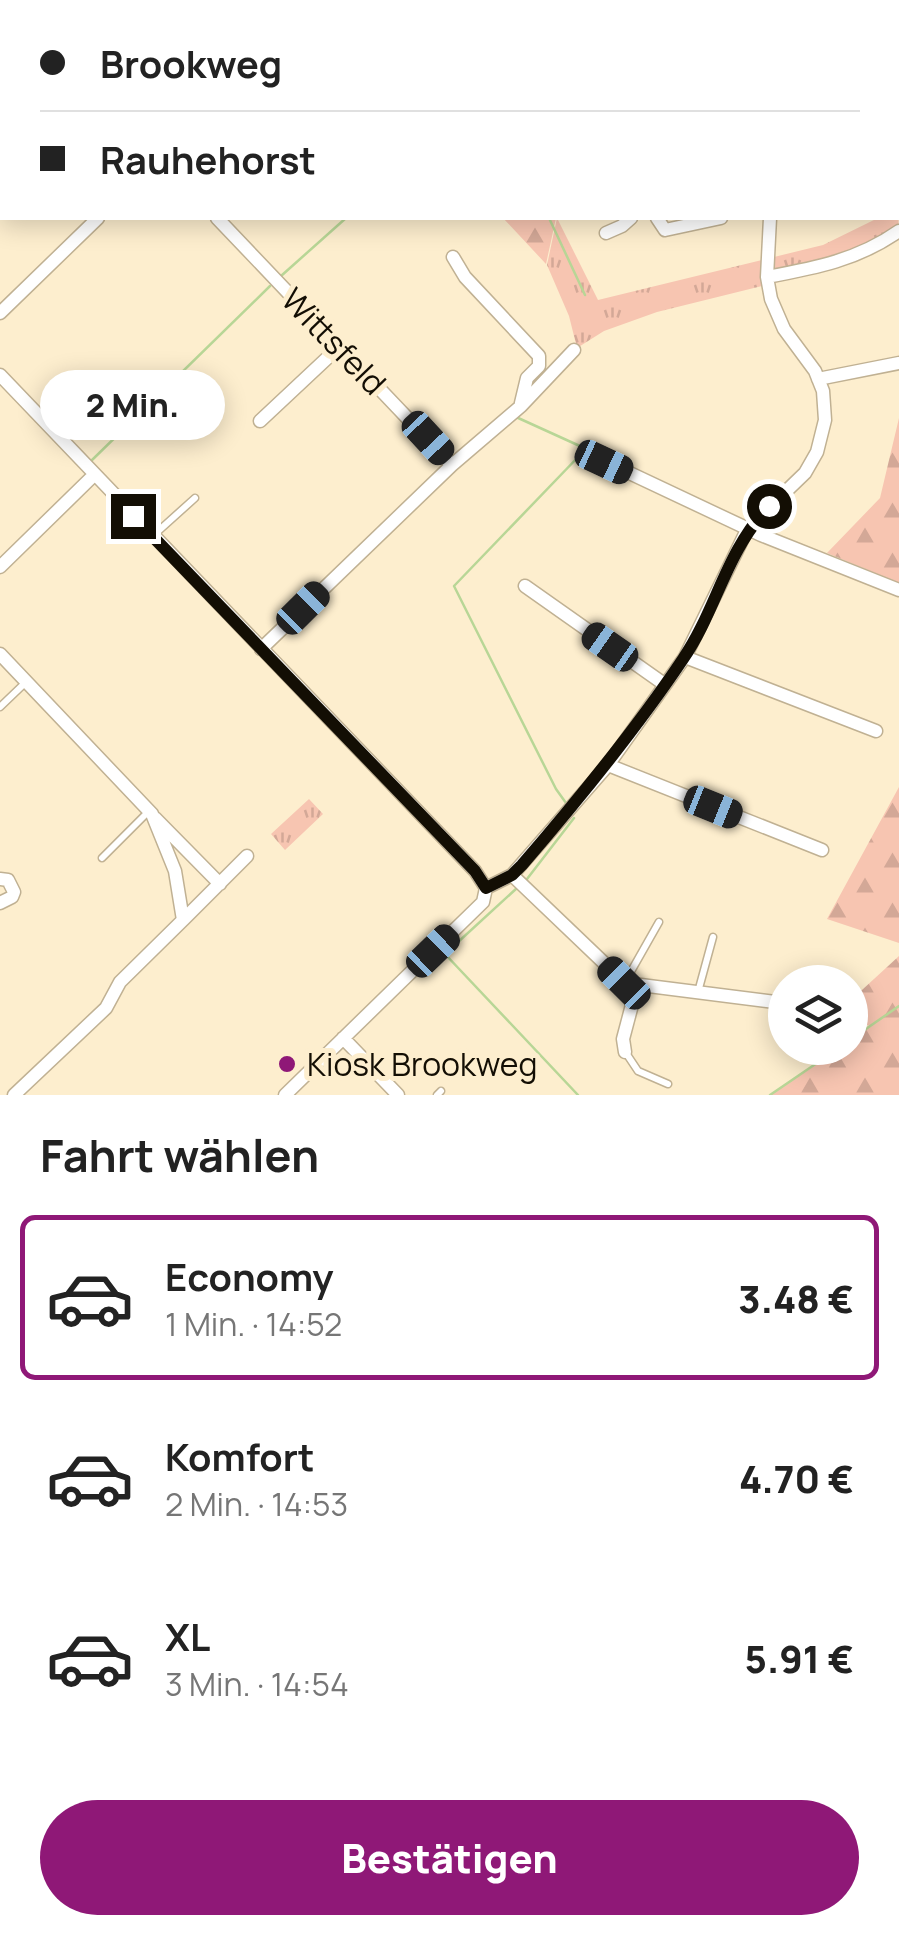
<!DOCTYPE html>
<html lang="de">
<head>
<meta charset="utf-8">
<style>
  body { margin:0; font-family:Manrope,sans-serif; background:#f6f6f6; color:#222; height:100vh; display:flex; flex-direction:column; font-size:38px; white-space:nowrap }
  * { box-sizing:border-box; margin:0 }
  p { font-size:32px; color:#767676 }
  .icon { flex:none; width:55px; height:55px; fill:none; stroke:currentColor; stroke-width:2; stroke-linecap:round; stroke-linejoin:round }
  .map { position:relative; height:1095px; overflow:hidden }
  .panel { display:flex; flex-direction:column; background:#fff; flex:1 }
  .panel>* { flex:none }
  .guide { position:absolute; left:0px; top:0px; width:900px; height:220px; box-shadow:0 5px 25px #0003; display:grid; align-content:center; height:220px; padding:0 40px; background:#fff }
  .controls { position:absolute; left:768px; top:965px; display:grid; gap:20px }
  .controls a { display:grid; place-items:center; width:100px; height:100px; border-radius:50%; background:#fff; box-shadow:0 5px 25px #0003; font-size:50px }
  .end { position:absolute; width:45px; height:45px; margin:-22px; border:12px solid #130e04; background:#fff; box-shadow:0 0 0 5px #fff }
  .from { border-radius:50% }
  .bubble { position:absolute; height:70px; border-radius:35px; background:#fff; box-shadow:0 5px 25px #0003; font-size:32px; font-weight:800; line-height:70px; text-align:center }
  .car { position:absolute; width:30px; height:60px; margin:-30px -15px; border-radius:12px; box-shadow:0 0 8px 2px #0007; background:linear-gradient(#222 24%,#8ab4d8 0 40%,#222 0 76%,#8ab4d8 0 86%,#222 0) }
  .guide b { display:flex; align-items:center; gap:35px; height:95px; font-size:38px }
  .guide b+b { border-top:2px solid #e0e0e0 }
  .guide i { width:25px; height:25px; background:#222 }
  ul { padding:0; list-style:none }
  li { display:flex; align-items:center; gap:30px; height:165px; margin:0 20px 15px; padding:0 20px; border:5px solid transparent; border-radius:15px }
  li div { flex:1 }
  li b { display:block; font-size:38px }
  li em { font-style:normal; font-weight:800 }
  li.on { border-color:#8f1877 }
  li>.icon { width:90px; height:90px; stroke-width:1.5 }
  h2 { padding:0 40px; font-size:45px; line-height:120px }
  .cta { display:flex; gap:20px; margin-top:auto; padding:20px 40px }
  .cta a { flex:1; height:115px; border-radius:60px; background:#8f1877; color:#fff; font-size:40px; font-weight:800; line-height:115px; text-align:center }
  .map>svg:first-child { display:block }
</style>
</head>
<body>
<div class="map">
<svg width="899" height="1095" viewBox="0 0 899 1095">
  <defs>
    <pattern id="grass-tufts" width="24" height="20" patternUnits="userSpaceOnUse" patternTransform="scale(2.5)"><rect width="24" height="20" fill="#f7c5b1"/><path d="M3 7l-1-3M5 7V3M7 7l1-3M15 17l-1-3M17 17v-4M19 17l1-3" fill="none" stroke="#d3a897"/></pattern>
    <pattern id="forest-firs" width="22" height="20" patternUnits="userSpaceOnUse" patternTransform="scale(2.5)"><rect width="22" height="20" fill="#f7c5b1"/><path d="M5 1l3.5 6h-7zM16 11l3.5 6h-7z" fill="#d3a897"/></pattern>
    <pattern id="garden-dots" width="8" height="8" patternUnits="userSpaceOnUse" patternTransform="scale(2.5)"><rect width="8" height="8" fill="#f7c5b1"/><path d="M2 2h.1M6 6h.1" fill="none" stroke="#d3a897" stroke-width="1.8" stroke-linecap="round"/></pattern>
  </defs>
  <rect width="100%" height="100%" fill="#fdeece"/>
  <path fill="url(#grass-tufts)" d="M898,208L899,236L835,268L657,312L604,331L577,348L569,316L547,265L557,218L598,300L823,245L878,218H898Z
    M309,799L323,814L285,850L271,834Z"/>
  <path fill="url(#forest-firs)" d="M503,218H556L546,264Z
    M899,418V583L827,553L880,498Z
    M899,787V943L827,919Z
    M899,956V1095H770L839,1048H850V1040L870,1026L850,1019V1001Z"/>
  <path fill="url(#garden-dots)" d="M174,0H696L176,2Z"/>
  <g fill="none" stroke-linecap="round" stroke-linejoin="round">
    <path stroke="#b8d696" stroke-width="2.5" d="M26,0L29,2
      M459,0L460,2
      M80,2L83,0
      M717,2L719,0
      M549,218L585,295
      M281,276L346,218
      M516,417L582,447
      M90,462L270,286
      M566,803L556,789L454,586L580,455
      M527,879L574,818
      M517,888L445,954L578,1095
      M850,1040L899,1006
      M770,1095L839,1048"/>
    <defs>
      <path id="service" d="M893,2L895,0
        M898,6H899
        M898,29L899,28
        M155,534L195,498
        M0,707L25,683
        M102,858L148,812
        M625,982L659,922
        M698,992L713,937
        M626,1053L638,1071L668,1084
        M437,1095L441,1091"/>
      <path id="minor" d="M11,0L14,2
        M898,159L899,158
        M217,218L452,465
        M657,218L665,230L721,218
        M606,233L622,226L631,218
        M453,257L465,277L539,356V366L527,378L521,403
        M767,277C815,268 858,260 899,231
        M0,313L98,218
        M0,375L475,871L486,888
        M818,379L899,363
        M260,421L339,347
        M585,452L761,535L899,590
        M0,567L94,475
        M525,586L664,684
        M261,649L452,465L521,406L574,350
        M0,654L152,814L175,871L183,920L120,982L106,1008L14,1095
        M685,657L876,731
        M608,765L822,850
        M155,818L220,884
        M512,875L625,983L775,1002L783,996
        M0,879L8,880L14,892L12,897L0,903
        M486,888L512,875L608,765L685,657L748,528L805,473L817,452L825,420L823,391L815,371L784,329L771,299L767,277L770,218
        M183,920L247,856
        M343,1038L398,1095
        M625,1052L623,1039L637,986
        M285,1095L483,902L486,888"/>
    </defs>
    <use href="#service" stroke="#c0b193" stroke-width="9"/>
    <use href="#minor" stroke="#c0b193" stroke-width="15"/>
    <use href="#service" stroke="#fff" stroke-width="6"/>
    <use href="#minor" stroke="#fff" stroke-width="12"/>
  </g>
  <g fill="none" stroke-linecap="round" stroke-linejoin="round">
    <path stroke="#130e04" stroke-width="12" d="M133,516L475,871L486,888L512,875L522,865C579,799 634,732 683,659C717,609 725,553 769,506"/>
  </g>
  <circle fill="#8f1877" stroke="#fdeece" stroke-width="4" cx="287" cy="1064" r="10"/>
  <g text-anchor="middle" dominant-baseline="central" stroke-width="10" stroke-linejoin="round" paint-order="stroke">
    <g font-size="32" fill="#130e04" stroke="#fdeece">
      <text transform="translate(334 341) rotate(46)">Wittsfeld</text>
    </g>
    <g font-size="32" fill="#130e04" stroke="#fdeece" text-anchor="start">
      <text x="307" y="1064">Kiosk Brookweg</text>
    </g>
  </g>
</svg>
<div class="controls">
<a><svg class="icon" aria-label="layers" viewBox="0 0 24 24"><path d="M12 4l9 5-9 5-9-5zM3 14l9 5 9-5"/></svg></a>
</div>
<i class="end from" style="left:769px;top:506px"></i>
<i class="end" style="left:133px;top:516px"></i>
<div class="bubble" style="left:40px;top:370px;width:185px">2 Min.</div>
<i class="car" style="left:428px;top:438px;rotate:137deg"></i>
<i class="car" style="left:604px;top:462px;rotate:115deg"></i>
<i class="car" style="left:303px;top:608px;rotate:45deg"></i>
<i class="car" style="left:610px;top:647px;rotate:305deg"></i>
<i class="car" style="left:713px;top:807px;rotate:112deg"></i>
<i class="car" style="left:433px;top:951px;rotate:46deg"></i>
<i class="car" style="left:624px;top:983px;rotate:315deg"></i>
<div class="guide">
<b><i class="from"></i>Brookweg</b>
<b><i></i>Rauhehorst</b>
</div>
</div>
<section class="panel">
<h2>Fahrt wählen</h2>
<ul>
<li class="on"><svg class="icon" aria-label="car" viewBox="0 0 24 24"><path d="M5 17H2v-5l4-1 3-4h7l3 4 3 1v5h-3M9 17h6M6 11h13"/><circle cx="7" cy="17" r="2"/><circle cx="17" cy="17" r="2"/></svg><div><b>Economy</b><p>1 Min. · 14:52</p></div><em>3.48 €</em></li>
<li><svg class="icon" aria-label="car" viewBox="0 0 24 24"><path d="M5 17H2v-5l4-1 3-4h7l3 4 3 1v5h-3M9 17h6M6 11h13"/><circle cx="7" cy="17" r="2"/><circle cx="17" cy="17" r="2"/></svg><div><b>Komfort</b><p>2 Min. · 14:53</p></div><em>4.70 €</em></li>
<li><svg class="icon" aria-label="car" viewBox="0 0 24 24"><path d="M5 17H2v-5l4-1 3-4h7l3 4 3 1v5h-3M9 17h6M6 11h13"/><circle cx="7" cy="17" r="2"/><circle cx="17" cy="17" r="2"/></svg><div><b>XL</b><p>3 Min. · 14:54</p></div><em>5.91 €</em></li>
</ul>
<div class="cta"><a>Bestätigen</a></div>
</section>
</body>
</html>
